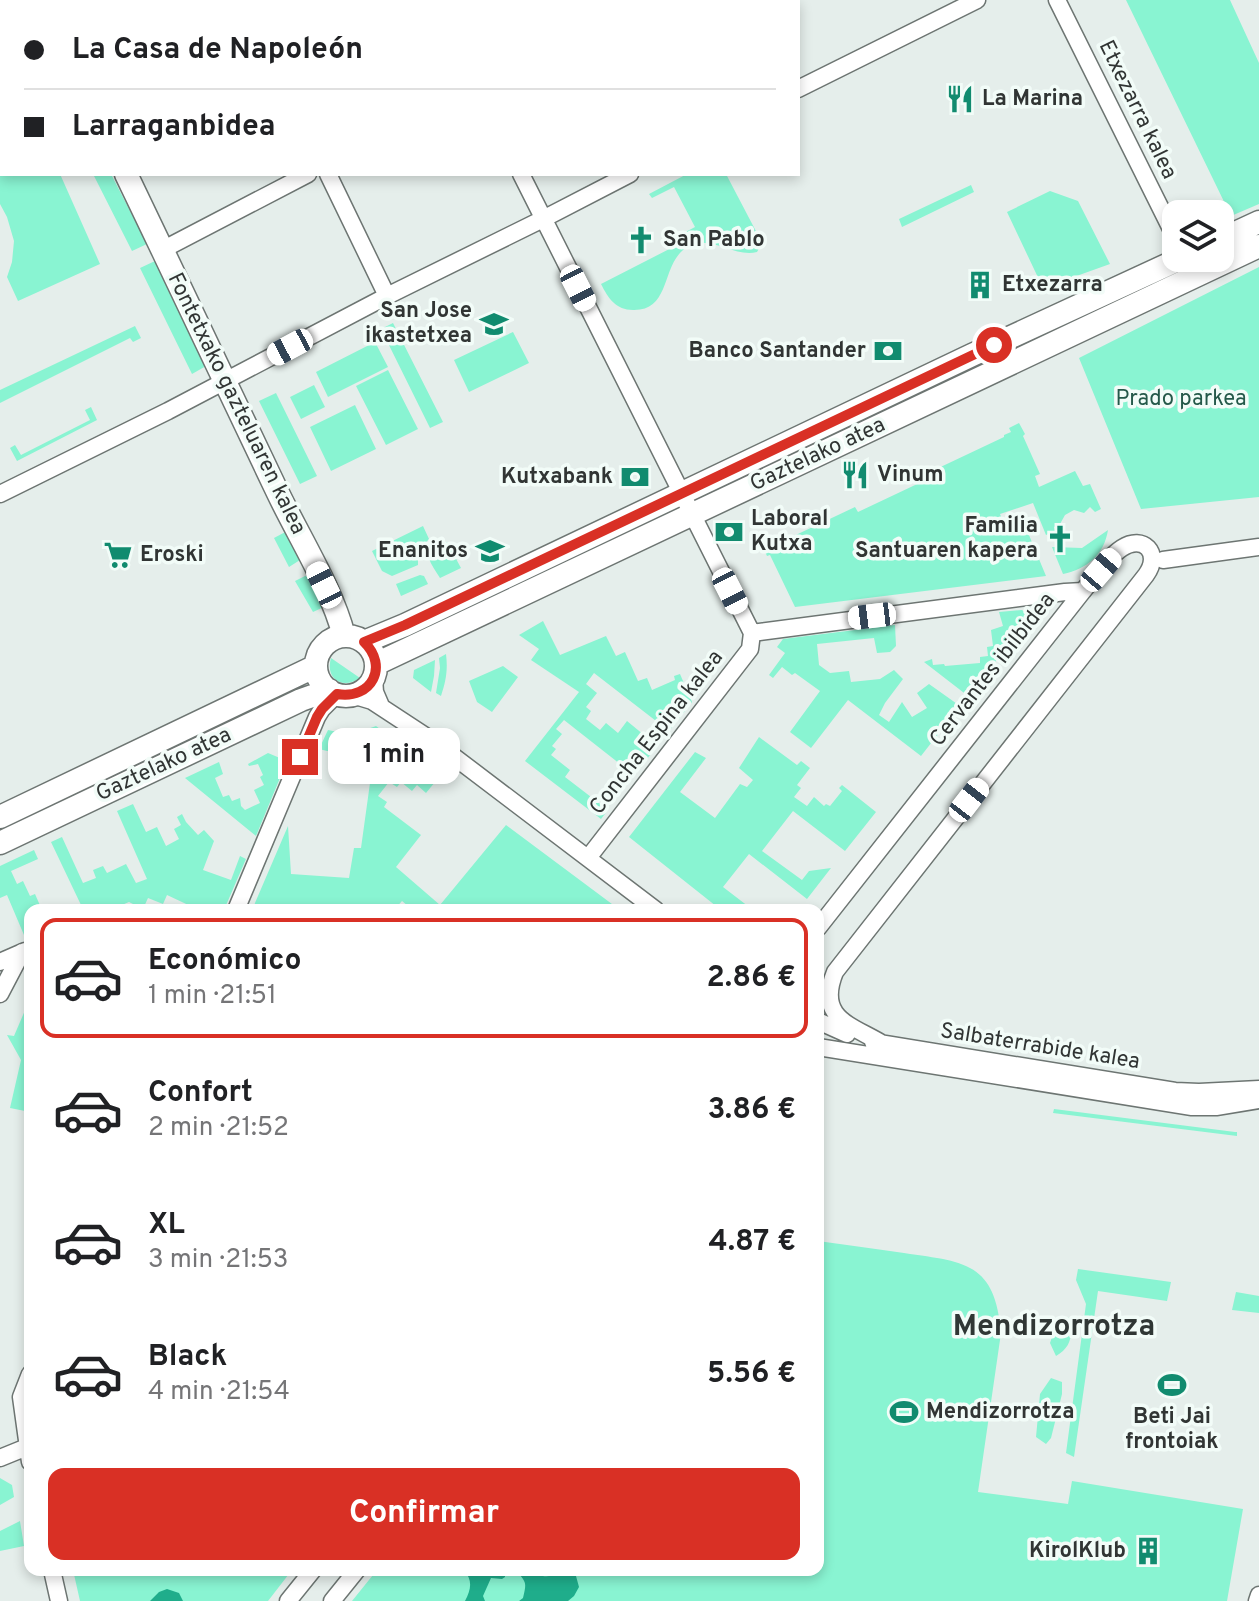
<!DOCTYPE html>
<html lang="es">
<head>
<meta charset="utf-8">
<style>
  body { margin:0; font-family:Overpass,sans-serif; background:#f2f2f2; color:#202124; height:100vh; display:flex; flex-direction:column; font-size:30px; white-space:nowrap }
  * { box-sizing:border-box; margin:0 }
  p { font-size:26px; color:#757577 }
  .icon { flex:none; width:44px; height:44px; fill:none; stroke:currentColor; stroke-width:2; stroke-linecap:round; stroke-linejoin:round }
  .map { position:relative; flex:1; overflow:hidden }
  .sheet { position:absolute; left:24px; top:904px; width:800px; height:672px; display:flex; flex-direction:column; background:#fff; border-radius:16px; box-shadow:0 4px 12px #0003 }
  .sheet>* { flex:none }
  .hud { position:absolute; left:0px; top:0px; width:800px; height:176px; box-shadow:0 4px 12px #0003; display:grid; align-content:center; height:176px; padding:0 24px; background:#fff }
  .tools { position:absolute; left:1162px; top:200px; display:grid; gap:16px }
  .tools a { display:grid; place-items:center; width:72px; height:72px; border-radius:16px; background:#fff; box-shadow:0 4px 12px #0003; font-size:40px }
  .end { position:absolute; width:36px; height:36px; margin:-18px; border:10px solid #d93025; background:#fff; box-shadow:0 0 0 4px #fff }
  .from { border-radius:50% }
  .bubble { position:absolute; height:56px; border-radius:16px; background:#fff; box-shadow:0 4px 12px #0003; font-size:26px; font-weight:700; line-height:56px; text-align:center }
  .car { position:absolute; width:24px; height:48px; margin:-24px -12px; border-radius:10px; box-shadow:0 0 6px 2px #0007; background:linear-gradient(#fff 24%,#345 0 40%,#fff 0 76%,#345 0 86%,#fff 0) }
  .hud b { display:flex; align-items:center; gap:28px; height:76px; font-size:30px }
  .hud b+b { border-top:2px solid #e0e0e0 }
  .hud i { width:20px; height:20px; background:#202124 }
  ul { padding:14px 0 0; list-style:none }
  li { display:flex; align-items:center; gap:24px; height:120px; margin:0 16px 12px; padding:0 8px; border:4px solid transparent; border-radius:16px }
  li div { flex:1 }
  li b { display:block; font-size:30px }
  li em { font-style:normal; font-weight:700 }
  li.on { border-color:#d93025 }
  li>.icon { width:72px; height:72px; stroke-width:1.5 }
  .cta { display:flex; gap:16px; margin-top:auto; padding:16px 24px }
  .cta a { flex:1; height:92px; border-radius:16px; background:#d93025; color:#fff; font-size:32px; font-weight:700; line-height:92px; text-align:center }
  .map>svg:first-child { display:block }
</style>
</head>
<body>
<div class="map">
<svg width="1259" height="1601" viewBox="0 0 1259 1601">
  <rect width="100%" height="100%" fill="#e5eeeb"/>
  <path fill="#89f4d2" d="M1126,0H1230L1259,63V204L1231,216Z
    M2,165V174H60L100,264L18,301L7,277L12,262L14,241L7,217L0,204V166Z
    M93,174H111L147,244L132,251Z
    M687,174H726L759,237L761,245L757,252C736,258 712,236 691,245C659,259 674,311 633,310C616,310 608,298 601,284L683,242L680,235L695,227L674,187L652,198L649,194Z
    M971,185L974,192L902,227L899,219Z
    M1050,191L1078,201L1110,264L1043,288L1007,212Z
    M155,261L206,366L192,374L140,268Z
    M1259,267V497L1141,509L1079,358Z
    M393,323L443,422L430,428L381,329Z
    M135,326L141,338L133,342L130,338L0,403V390Z
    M513,332L529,363L469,392L454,360Z
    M1034,336L1037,343L707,499L700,491Z
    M375,342L388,367L328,397L316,372Z
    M388,370L418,429L386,445L356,386Z
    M314,385L325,407L301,419L290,397Z
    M276,393L317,476L300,484L259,401Z
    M355,405L376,449L331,471L310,427Z
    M91,407L97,420L17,461L10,448L15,445L21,455L90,420L85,410Z
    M1019,423L1025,434L1023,436L1040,474L1035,476L1039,487L1075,471L1083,486L1090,484L1101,509L1095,512L1090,507L1084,513L1074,510L1065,515L1060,524L1054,527L1055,531L1046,535L1033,503L1000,514L1006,529L1024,523L1046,576L795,607L770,555L767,556L762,545L771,541L772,544L779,540L781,542L855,507L858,512L932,477L930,472L1004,437V435L1011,432L1009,428Z
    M423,526L429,539L418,551V565L392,576L382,571L372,551Z
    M289,530L300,560L289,567L274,538Z
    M1108,530C1104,555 1087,569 1063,574L1052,547L1082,548Z
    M447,542L461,568L440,578C426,556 423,554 447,542Z
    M420,575L424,576L428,584L401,596L396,584Z
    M305,576L310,577L326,606L313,612L295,581Z
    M1022,610L1031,617L968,696L924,662L932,659L933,665L944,664L945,666L980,663V657L988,656L987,647L993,646L991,630L1003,626L999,612Z
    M543,621L560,655L606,636L616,656L625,652L638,681L647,678L652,690L675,680L674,676L680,674L692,702L669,731L594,673L586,684L597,693L586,707L591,711L586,719L600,730L606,723L618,733L627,721L644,735L639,745L651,754L634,775L564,720L556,729L562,734L552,746L556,749L551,755L570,770L565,777L608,810L601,819L525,761L579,692L531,660L539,649L519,635Z
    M895,625L896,646L890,652L877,653L874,638L817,644L819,665L830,673L849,671L851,682L880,679L894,670L903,679L885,703L879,715L889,722L902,702L912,717L927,708L917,693L929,684L960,706L921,756L848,700L811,748L790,732L820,691L795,673L792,675L782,667L773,678L769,675L785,653L777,647L783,639Z
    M446,654C448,670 446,681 441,696L436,693L440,668L439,658Z
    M331,658L360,678C342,690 325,679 331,658Z
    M435,660L434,676L431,692L413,678L414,670Z
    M503,666L518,677L492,712L477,702L469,681Z
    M290,689L293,695L0,835V826Z
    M376,726L395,740C370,753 346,757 319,749L328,730C345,734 359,733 376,726Z
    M759,737L797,765L801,761L810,768L797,785L801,788L794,797L807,806L814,797L824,806L826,804L830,806L842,791L839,788L842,785L876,812L845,851L793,811L762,851L802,880L809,871L831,868L807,899L749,854L723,887L753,910H721L629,837L695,752L706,758L680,792L715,818L740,784L747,787L753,780L739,768Z
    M268,753L287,761L256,836L185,778L219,762L223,774L215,778L223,797L229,795L232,801L240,798L241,806L245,810L260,803L254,790L264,785L260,777L263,775L258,764L249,766L248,764Z
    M412,755L440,776L426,793L417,785L412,791L401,782L397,787L389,782L378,796L387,802L384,807L421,835L396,867L440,905L506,825L620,910H405L408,906L402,901L394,910H252L288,826L291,874L349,878L354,848H361L370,783L376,775Z
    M133,804L146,832L157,827L166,846L179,839L174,829L181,825L177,817L182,814L186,822L198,835L204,830L214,841L203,870L231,880L240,856L246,859L224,910H199L167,895L163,904L148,898L143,909L129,902L110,910H79L81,905L51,842L62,837L83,883L96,878L93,870L103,866L107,873L126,864L136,883L147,879L117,811Z
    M34,850L38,859L11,871L17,884L23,881L30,896L35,894L42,910H30V934L24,935L7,895L0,898V866Z
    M29,1001L30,1002V1112L10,1108L21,1060L7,1035L14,1036Z
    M1054,1109L1235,1132H1237V1136L1053,1113Z
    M818,1241C847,1245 876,1249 904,1253C965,1262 995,1262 1001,1333L978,1492L1068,1504L1072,1481L1243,1509L1227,1601H352L377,1570H818Z
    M1078,1269L1171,1282L1167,1301L1098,1291L1074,1457L1066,1453L1086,1304L1076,1280Z
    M1236,1292L1259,1296V1313L1232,1310Z
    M1063,1316L1069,1318C1073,1334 1072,1347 1056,1356L1050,1343L1054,1331Z
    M1051,1378L1062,1382V1394L1051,1438L1046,1444L1036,1437L1040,1394Z
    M0,1478L12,1485L14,1497L0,1505Z
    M20,1521L24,1546L0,1551V1531Z
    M73,1570H292L268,1601H80Z"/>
  <path fill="#1fad8b" d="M464,1570H505V1577L502,1579L491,1578L483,1596L485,1601H465C471,1589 473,1581 464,1570Z
    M516,1570C527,1570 533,1576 543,1576C559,1578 558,1564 576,1576L579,1587L574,1596L568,1601H519L523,1598C527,1581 526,1583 516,1570Z
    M167,1589L179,1593L183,1601H150L159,1592Z"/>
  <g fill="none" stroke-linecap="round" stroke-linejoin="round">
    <defs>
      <path id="minor" d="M10,0L14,2
        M432,0L433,2
        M1057,0L1176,239
        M83,2L85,0
        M323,2L327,0
        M798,89L977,0
        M328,174L387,296
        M521,174L752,633L1065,592L1083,591
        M162,250L308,174
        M0,494L168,411L387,296L543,219L630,174
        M1163,560L1259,547
        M374,678L375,692L381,706
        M352,695L372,701L436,743L656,910
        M588,858L750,649L752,633
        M236,910L317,717L322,709L337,694
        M818,928L1083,591C1094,578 1108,557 1122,548C1143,534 1162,553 1146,575L835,972C816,1019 852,1025 883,1044
        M0,962L25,951
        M0,994L22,952
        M818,1021L847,1034
        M873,1042L1175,1091L1199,1092L1259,1089
        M818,1047L1192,1107H1216L1259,1100
        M30,1374L21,1397L30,1462
        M0,1458L27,1447
        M52,1570L59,1601
        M288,1601L313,1570
        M332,1601L357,1570
        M1257,1601L1259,1595"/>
      <path id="major" d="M52,2L53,0
        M126,174C177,280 227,386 278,493C299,537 332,589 344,636
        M1220,240L1259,222
        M316 666a30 30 0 1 1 60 0a30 30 0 1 1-60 0Z
        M364,642L405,625L972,355L1182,258
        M376,664L1259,246
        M0,817L316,666
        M0,843L301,700L329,690"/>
    </defs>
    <use href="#minor" stroke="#6d7572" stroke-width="19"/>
    <use href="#major" stroke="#6d7572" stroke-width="25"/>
    <use href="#minor" stroke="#fff" stroke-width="16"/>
    <use href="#major" stroke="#fff" stroke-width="22"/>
  </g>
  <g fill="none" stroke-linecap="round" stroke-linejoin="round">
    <path stroke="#d93025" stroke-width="10" d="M300,757L317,717L322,709L337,694C372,700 389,666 364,642L405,625L994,345"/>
  </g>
  <defs>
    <symbol id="restaurant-bare" viewBox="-9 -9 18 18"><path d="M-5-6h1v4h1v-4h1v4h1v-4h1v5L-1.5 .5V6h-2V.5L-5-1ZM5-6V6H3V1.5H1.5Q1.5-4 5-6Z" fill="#118b6f" stroke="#f2fcf8" stroke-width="2.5" paint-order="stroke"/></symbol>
    <symbol id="church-bare" viewBox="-9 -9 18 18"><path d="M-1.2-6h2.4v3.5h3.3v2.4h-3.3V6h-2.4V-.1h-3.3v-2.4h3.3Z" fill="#118b6f" stroke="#f2fcf8" stroke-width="2.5" paint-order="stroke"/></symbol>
    <symbol id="building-bare" viewBox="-9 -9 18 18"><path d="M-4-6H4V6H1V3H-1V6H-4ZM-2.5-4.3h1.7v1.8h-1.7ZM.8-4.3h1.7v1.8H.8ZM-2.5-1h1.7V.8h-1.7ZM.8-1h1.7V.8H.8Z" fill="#118b6f" stroke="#f2fcf8" stroke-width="2.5" paint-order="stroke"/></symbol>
    <symbol id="school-bare" viewBox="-9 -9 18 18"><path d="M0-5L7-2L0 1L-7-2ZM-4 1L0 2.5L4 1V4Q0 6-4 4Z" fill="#118b6f" stroke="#f2fcf8" stroke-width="2.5" paint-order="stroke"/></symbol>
    <symbol id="bank-bare" viewBox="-9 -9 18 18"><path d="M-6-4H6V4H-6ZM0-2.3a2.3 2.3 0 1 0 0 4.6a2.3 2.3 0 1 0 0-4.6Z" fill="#118b6f" stroke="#f2fcf8" stroke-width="2.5" paint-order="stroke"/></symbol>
    <symbol id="supermarket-bare" viewBox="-9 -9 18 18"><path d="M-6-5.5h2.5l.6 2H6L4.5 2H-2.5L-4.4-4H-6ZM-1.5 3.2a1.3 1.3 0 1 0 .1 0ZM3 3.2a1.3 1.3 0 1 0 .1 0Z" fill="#118b6f" stroke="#f2fcf8" stroke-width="2.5" paint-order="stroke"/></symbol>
    <symbol id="stadium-bare" viewBox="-9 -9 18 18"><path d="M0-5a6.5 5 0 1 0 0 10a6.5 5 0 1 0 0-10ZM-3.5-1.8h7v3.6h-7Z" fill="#118b6f" stroke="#f2fcf8" stroke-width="2.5" paint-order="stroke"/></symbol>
  </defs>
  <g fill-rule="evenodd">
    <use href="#restaurant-bare" x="940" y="79" width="40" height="40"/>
    <use href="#church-bare" x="621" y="220" width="40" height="40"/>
    <use href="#building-bare" x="960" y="265" width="40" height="40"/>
    <use href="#school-bare" x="474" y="304" width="40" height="40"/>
    <use href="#bank-bare" x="868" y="331" width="40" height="40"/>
    <use href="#restaurant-bare" x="835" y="455" width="40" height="40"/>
    <use href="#bank-bare" x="615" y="457" width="40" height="40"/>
    <use href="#bank-bare" x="709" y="512" width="40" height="40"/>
    <use href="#church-bare" x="1040" y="519" width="40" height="40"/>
    <use href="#school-bare" x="470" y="531" width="40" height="40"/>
    <use href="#supermarket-bare" x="98" y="535" width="40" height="40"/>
    <use href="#stadium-bare" x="1152" y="1365" width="40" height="40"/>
    <use href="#stadium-bare" x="884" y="1392" width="40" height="40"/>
    <use href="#building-bare" x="1128" y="1531" width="40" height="40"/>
  </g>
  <g text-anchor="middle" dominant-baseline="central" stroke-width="7" stroke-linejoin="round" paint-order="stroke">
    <g font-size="22" font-weight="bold" fill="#313534" stroke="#f2fcf8" text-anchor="start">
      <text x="982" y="99">La Marina</text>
      <text x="663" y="240">San Pablo</text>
      <text x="1002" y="285">Etxezarra</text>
      <text x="472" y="311" text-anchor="end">San Jose<tspan x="472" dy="25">ikastetxea</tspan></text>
      <text x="866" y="351" text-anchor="end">Banco Santander</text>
      <text x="877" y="475">Vinum</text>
      <text x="613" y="477" text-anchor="end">Kutxabank</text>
      <text x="751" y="519">Laboral<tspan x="751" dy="25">Kutxa</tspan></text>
      <text x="1038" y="526" text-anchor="end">Familia<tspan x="1038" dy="25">Santuaren kapera</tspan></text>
      <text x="468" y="551" text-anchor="end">Enanitos</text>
      <text x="140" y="555">Eroski</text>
      <text x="926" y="1412">Mendizorrotza</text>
      <text x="1172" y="1417" text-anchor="middle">Beti Jai<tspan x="1172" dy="25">frontoiak</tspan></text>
      <text x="1126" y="1551" text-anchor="end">KirolKlub</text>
    </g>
    <g font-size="22" fill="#313534" stroke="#f2fcf8">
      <text transform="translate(1137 110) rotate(64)">Etxezarra kalea</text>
      <text transform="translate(236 404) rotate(64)">Fontetxako gazteluaren kalea</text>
      <text transform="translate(818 455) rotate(-25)">Gaztelako atea</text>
      <text transform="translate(993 670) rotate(-52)">Cervantes ibilbidea</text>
      <text transform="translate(657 733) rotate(-52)">Concha Espina kalea</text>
      <text transform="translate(164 765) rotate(-25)">Gaztelako atea</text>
      <text transform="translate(1040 1047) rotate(9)">Salbaterrabide kalea</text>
    </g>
    <g font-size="22" fill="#25594a" stroke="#f2fcf8">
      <text x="1181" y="399">Prado parkea</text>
    </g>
    <g font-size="30" font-weight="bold" fill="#303735" stroke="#f2fcf8">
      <text x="1054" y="1327">Mendizorrotza</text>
    </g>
  </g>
</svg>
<div class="tools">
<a><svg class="icon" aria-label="layers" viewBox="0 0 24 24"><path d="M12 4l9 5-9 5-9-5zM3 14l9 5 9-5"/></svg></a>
</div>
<i class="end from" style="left:994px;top:345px"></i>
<i class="end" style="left:300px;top:757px"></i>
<div class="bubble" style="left:328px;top:728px;width:132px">1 min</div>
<i class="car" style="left:578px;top:288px;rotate:153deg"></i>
<i class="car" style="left:290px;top:347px;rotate:242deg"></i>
<i class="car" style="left:1101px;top:570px;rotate:41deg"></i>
<i class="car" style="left:324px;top:585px;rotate:334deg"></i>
<i class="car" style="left:730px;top:591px;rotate:153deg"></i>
<i class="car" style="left:872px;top:616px;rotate:263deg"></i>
<i class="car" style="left:969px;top:800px;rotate:38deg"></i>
<div class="hud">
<b><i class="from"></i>La Casa de Napoleón</b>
<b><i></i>Larraganbidea</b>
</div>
<section class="sheet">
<ul>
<li class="on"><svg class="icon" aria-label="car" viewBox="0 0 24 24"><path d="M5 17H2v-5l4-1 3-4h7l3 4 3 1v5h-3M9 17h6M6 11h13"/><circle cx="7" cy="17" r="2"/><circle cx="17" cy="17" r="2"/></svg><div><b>Económico</b><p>1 min · 21:51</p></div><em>2.86 €</em></li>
<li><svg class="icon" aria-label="car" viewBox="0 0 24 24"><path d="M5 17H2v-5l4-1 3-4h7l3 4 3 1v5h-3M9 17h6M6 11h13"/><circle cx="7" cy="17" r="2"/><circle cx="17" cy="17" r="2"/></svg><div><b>Confort</b><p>2 min · 21:52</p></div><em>3.86 €</em></li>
<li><svg class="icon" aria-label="car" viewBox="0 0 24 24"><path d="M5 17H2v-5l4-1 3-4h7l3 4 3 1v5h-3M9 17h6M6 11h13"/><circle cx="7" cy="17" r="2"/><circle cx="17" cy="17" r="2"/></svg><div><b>XL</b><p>3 min · 21:53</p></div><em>4.87 €</em></li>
<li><svg class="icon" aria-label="car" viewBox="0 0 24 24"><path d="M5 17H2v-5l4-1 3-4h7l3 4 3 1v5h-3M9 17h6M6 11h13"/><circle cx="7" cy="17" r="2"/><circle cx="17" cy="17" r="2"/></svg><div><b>Black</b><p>4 min · 21:54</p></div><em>5.56 €</em></li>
</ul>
<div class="cta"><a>Confirmar</a></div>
</section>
</div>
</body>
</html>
